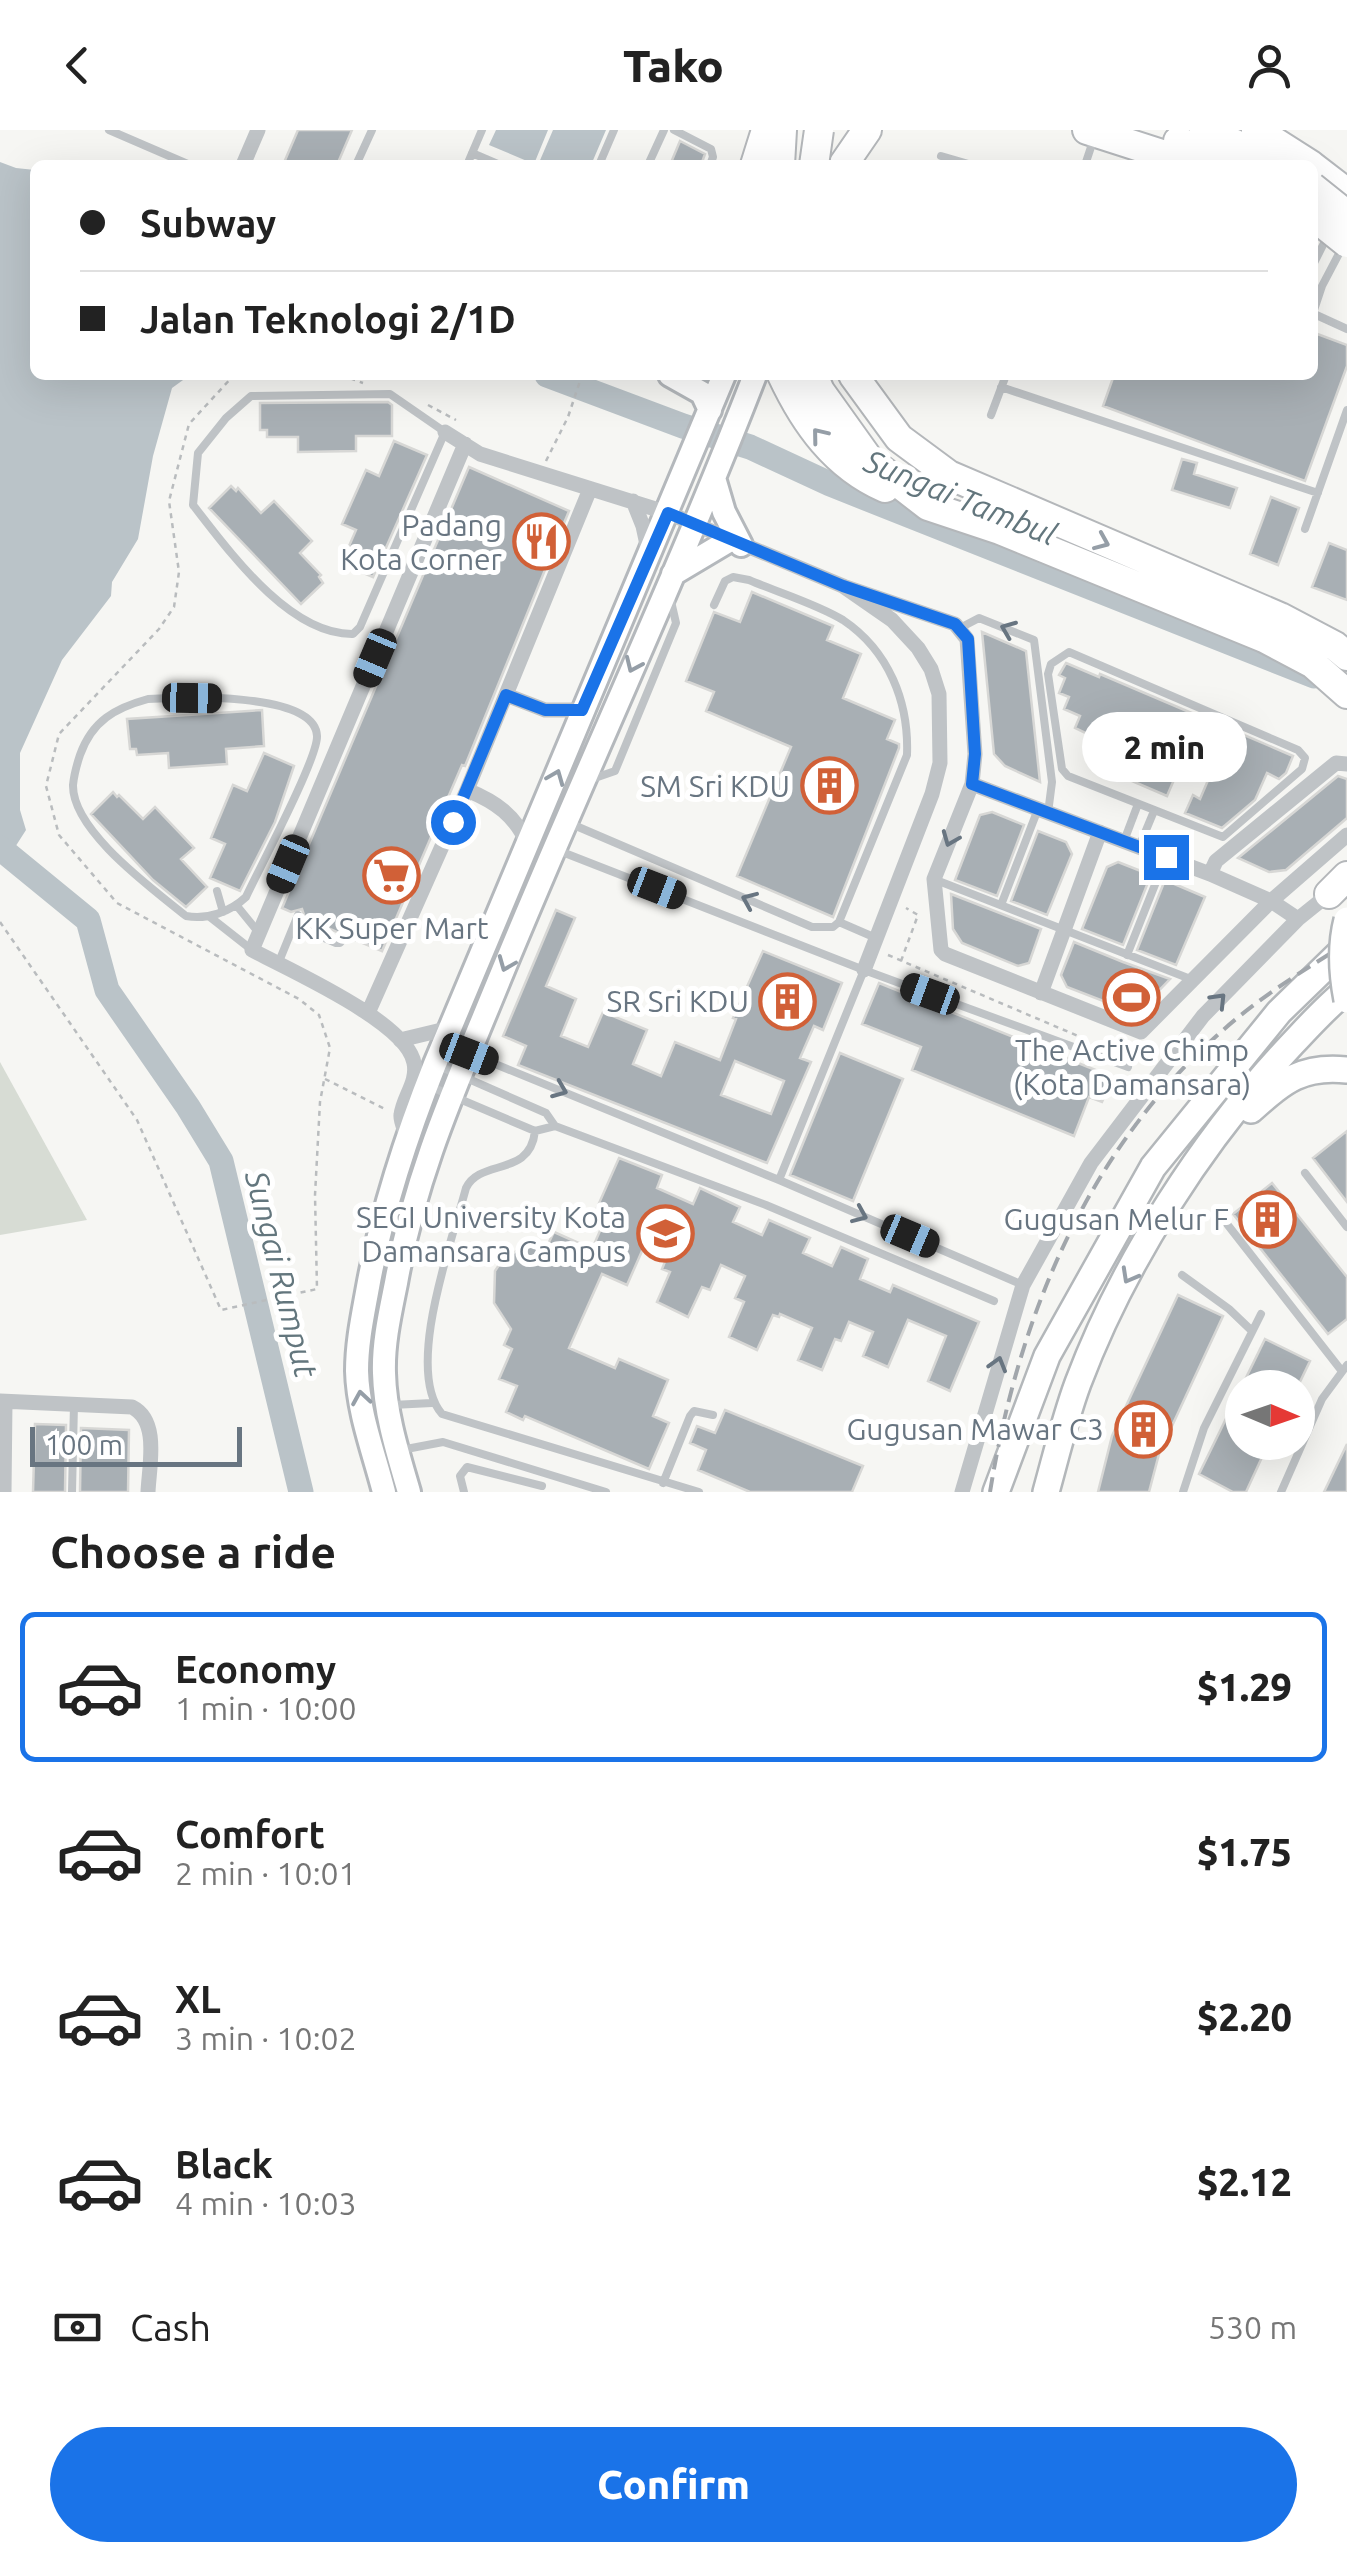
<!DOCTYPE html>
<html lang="en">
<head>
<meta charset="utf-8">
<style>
  body { margin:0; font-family:Ubuntu,sans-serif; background:#f2f2f2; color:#222; height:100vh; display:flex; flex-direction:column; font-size:38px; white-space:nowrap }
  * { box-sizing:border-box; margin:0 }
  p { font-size:32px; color:#767676 }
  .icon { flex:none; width:55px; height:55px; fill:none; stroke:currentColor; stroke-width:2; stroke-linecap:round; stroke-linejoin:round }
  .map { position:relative; height:1362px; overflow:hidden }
  .side { display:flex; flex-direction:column; background:#fff; flex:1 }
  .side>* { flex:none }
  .guide { position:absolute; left:30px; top:30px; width:1288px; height:220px; border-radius:15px; box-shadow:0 10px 40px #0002; display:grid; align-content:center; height:220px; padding:0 50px; background:#fff }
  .needle { width:65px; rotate:92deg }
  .fabs { position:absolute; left:1225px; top:1240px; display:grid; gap:20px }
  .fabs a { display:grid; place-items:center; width:90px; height:90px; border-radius:50%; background:#fff; box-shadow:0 10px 40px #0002; font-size:50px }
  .scale { position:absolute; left:30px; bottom:25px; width:212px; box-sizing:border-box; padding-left:10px; border:5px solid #687581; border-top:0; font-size:28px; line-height:35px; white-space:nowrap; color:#687581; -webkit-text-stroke:8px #fff; paint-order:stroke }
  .end { position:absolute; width:45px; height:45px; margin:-22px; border:12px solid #1a73e8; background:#fff; box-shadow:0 0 0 5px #fff }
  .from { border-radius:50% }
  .bubble { position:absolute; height:70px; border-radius:35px; background:#fff; box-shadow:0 10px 40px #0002; font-size:32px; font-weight:800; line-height:70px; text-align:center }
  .car { position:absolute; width:30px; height:60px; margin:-30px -15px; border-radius:12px; box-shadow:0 0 8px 2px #0007; background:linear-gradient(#222 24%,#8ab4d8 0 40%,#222 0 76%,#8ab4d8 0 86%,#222 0) }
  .guide b { display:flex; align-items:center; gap:35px; height:95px; font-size:38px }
  .guide b+b { border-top:2px solid #e0e0e0 }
  .guide i { width:25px; height:25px; background:#222 }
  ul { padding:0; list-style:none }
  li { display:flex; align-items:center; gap:30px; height:150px; margin:0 20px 15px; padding:0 30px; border:5px solid transparent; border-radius:15px }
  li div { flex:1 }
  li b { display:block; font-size:38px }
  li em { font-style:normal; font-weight:800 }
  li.current { border-color:#1a73e8 }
  li>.icon { width:90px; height:90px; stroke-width:1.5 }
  h2 { padding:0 50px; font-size:45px; line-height:120px }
  .pay { display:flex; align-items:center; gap:25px; height:110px; padding:0 50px; font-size:38px }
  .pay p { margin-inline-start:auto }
  .cta { display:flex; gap:20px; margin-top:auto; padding:20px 50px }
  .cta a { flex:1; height:115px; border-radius:60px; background:#1a73e8; color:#fff; font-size:40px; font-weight:800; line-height:115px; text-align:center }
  header { display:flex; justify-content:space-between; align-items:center; height:130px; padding:0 50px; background:#fff; font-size:45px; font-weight:800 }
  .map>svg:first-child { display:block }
</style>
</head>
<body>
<header><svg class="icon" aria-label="back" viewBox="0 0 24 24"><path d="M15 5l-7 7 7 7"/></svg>Tako<svg class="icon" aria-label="person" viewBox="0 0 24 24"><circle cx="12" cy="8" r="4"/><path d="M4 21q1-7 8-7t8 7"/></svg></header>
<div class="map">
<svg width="1347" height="1362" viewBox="0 0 1347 1362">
  <rect width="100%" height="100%" fill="#f6f6f3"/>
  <path fill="#d7dcd4" d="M0,932L87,1090L0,1105Z"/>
  <path fill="#bac3c8" d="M496,0H548L534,34L489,15Z
    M553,0H606L591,35H538Z
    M0,32L16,38L35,40V245H190L172,258L153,326L138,409L112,452L111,466L62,530L20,623V680L26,700L10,725L0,728Z"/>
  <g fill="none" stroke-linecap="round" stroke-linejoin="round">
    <path stroke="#bac3c8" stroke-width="25" d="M547,245L683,296L750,317L830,354L1314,546
      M0,718L88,790L107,860L188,977L221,1031L301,1362"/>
  </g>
  <path fill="#a8afb4" stroke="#d7d7d5" stroke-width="2.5" fill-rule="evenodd" d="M298,0H352L337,35H283Z
    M680,11L705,24L701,35H670Z
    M1312,202L1347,215V236L1305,351L1103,276L1114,245H1312Z
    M388,272L392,275V306H356V321L298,322V307H267V300H260V273Z
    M394,311L427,325L373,447L347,436L348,433L343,430L356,400L342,394L366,340L379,346Z
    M1182,329L1197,333L1194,344L1237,358L1230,378L1172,360Z
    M469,337L569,381L465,636L462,635L382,821L353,809L348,799L339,803L305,788L302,779L291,782L282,778Z
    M231,356L236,361L238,358L261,383L274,371L312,411L300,423L321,445L319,447L323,453L301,474L209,378Z
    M1271,367L1299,378L1278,435L1250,424Z
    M1329,413L1347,420V470L1312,457Z
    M752,462L833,496L827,510L861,524L843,568L895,590L887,609L899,614V618L833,787L737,746L791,617L706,581L714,562L686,551L714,482L740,492Z
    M982,502L1026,521L1040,652L1005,636L994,624Z
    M1066,533L1099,547L1100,544L1201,587L1167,666L1088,632L1098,609L1075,598L1080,586L1064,579L1069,567L1059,563L1065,548L1059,545Z
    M262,580L264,616L226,619L227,634L169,638L168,623L137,625L136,619H130L127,589Z
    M1230,599L1293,626L1286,643L1279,649L1267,643L1255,670L1222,698L1185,683L1193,665L1200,669Z
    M264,623L294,636L275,692L240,761L210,748L225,714L211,708L233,655L247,661Z
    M1338,646L1347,649V688L1286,740L1269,742L1238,728Z
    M113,662L117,667L119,665L143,689L155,677L194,718L181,729L207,757L186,777L153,750L91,684Z
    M992,682L1024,695L997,766L955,750L980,685Z
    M1038,701L1066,712L1072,724L1047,785L1011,771Z
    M1118,732L1151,745L1123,815L1082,799L1107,737Z
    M1165,750L1205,767L1176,835L1137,820Z
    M951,764L1041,799L1029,833L1018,836L962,813L953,799Z
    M556,780L575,788L546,856L576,869L561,906L588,917L603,882L647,900L633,934L661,946L675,912L720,930L736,889L733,888L763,821L842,853L823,900L814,896L800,928L811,932L767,1033L518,935L526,916L503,906ZM735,931L784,951L771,984L721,965Z
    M1074,812L1123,832L1170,849L1142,878L1129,881L1067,857L1061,845Z
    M879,853L1113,947L1102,972L1089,967L1074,1006L912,940L921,917L862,894Z
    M840,923L903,949L853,1071L790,1045Z
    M1347,1001V1072L1313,1028Z
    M619,1028L662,1045L657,1058L693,1074L700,1058L740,1077L733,1092L762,1105L769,1090L810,1108L803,1123L832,1136L841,1117L868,1129L860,1149L890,1162L893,1155L979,1192L950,1261L928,1251L946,1206L908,1190L888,1237L863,1226L873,1202L849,1192L841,1211L835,1209L822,1240L798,1230L812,1198L780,1184L779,1187L773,1185L757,1220L729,1207L744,1172L735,1168L745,1146L721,1135L710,1160L702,1157L688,1187L657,1172L670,1142L662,1139L669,1122L646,1112L627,1155L602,1144L569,1218L615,1238L619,1229L668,1250L653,1286L669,1293L649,1339L525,1286L523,1290L506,1282L517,1256L499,1249L512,1219L504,1215L511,1199L494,1173L495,1141L501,1132L516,1121L531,1116H547L554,1102L592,1119L607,1085L596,1080Z
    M1272,1053L1347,1147V1189L1328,1204L1233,1084Z
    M1178,1165L1223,1186L1159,1324L1149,1362H1098L1112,1306Z
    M1265,1209L1310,1231L1297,1258H1242V1312H1269L1246,1362H1233L1199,1344Z
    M725,1280L863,1336L852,1362H750L698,1340L706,1320L690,1313L697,1296L715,1303Z
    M35,1294L66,1295L65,1362H33Z
    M81,1298L129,1300L128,1362H80Z
    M1347,1314V1362H1324Z"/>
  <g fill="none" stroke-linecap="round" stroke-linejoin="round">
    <defs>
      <path id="secondary" d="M670,245L702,263L710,280
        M714,348L724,382L741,415
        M673,444L730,410
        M384,1362C374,1323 358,1282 357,1241C357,1212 363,1185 368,1157C382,1079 406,1007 435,934L724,245
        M409,1362C398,1324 385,1284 384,1243C383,1213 390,1183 396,1153C415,1046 454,960 495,860C579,654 675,452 755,245"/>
      <path id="primary" d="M1251,980C1283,952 1301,935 1347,940
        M996,1362L1047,1226L1153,1037L1279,882L1347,816
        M1046,1362C1056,1326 1065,1288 1078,1253C1124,1131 1204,1007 1293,913C1310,895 1327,876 1347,860"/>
      <path id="highway" d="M1087,0L1196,35
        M1204,0L1282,35
        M1256,0L1311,35
        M1178,11L1242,35
        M755,35L766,0
        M780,35L782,0
        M843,35L867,0
        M1312,36L1347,63
        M782,245C805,294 835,336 885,358
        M813,245L820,261L870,331L928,376L1000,400L1264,508L1313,534L1347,564
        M853,245L899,308L949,345L1280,487L1335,516L1347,526
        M1329,764L1347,746"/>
    </defs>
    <use href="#secondary" stroke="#b4b8bc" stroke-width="28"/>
    <use href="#primary" stroke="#b3b7ba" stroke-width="30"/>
    <use href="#highway" stroke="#b4b7ba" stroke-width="32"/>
    <path stroke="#b9bcbe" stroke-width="2.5" stroke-dasharray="5 5" stroke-linecap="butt" d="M341,245L363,253
      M428,275L456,290
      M546,331L568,287L582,245
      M0,792L137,990L221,1180L317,1159L315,1065L320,972L330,918L319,885L299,869L117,773L59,705L46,656L59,604L159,499L174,477L179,442L169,371L189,294L234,245
      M888,825L1078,906
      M901,831L918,785L906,778
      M325,949L385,979"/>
    <path stroke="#bfc3c6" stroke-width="8" d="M109,0L190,35
      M674,0L711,19L713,27L710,35
      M472,23L500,35
      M941,26L972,35
      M356,35L372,0
      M467,35L482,0
      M599,35L614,0
      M648,35L664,0
      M1085,35L1092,14
      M1312,137L1328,105
      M1312,183L1347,199
      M1313,183L1322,156L1343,116
      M1001,257L1318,363
      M390,264L445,302L360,497L353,504C289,505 229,421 193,375L198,323L226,288L251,266Z
      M991,285L1006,245
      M1305,399L1347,280
      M960,498L979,488L1034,510L1052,652L1048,683
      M1069,522L1298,620L1305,628L1302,639L1223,707L1068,646L1062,639L1048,544L1051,534Z
      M148,569C179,567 315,561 317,606C318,628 259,739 246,767C230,782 207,790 186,786C153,759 72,701 73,655C74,645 77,634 80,625C92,591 115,578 148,569Z
      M589,650L615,641L676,493L670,467
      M569,693L812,797H833L839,792L907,625C909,572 889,521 843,490C817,474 777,462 749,450L733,447L725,451L714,475
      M1124,711L1138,674
      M1139,717L1154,681
      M557,720L864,840L1128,937
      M936,750L1193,850
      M217,761L223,782
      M1001,775L1038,679
      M237,776L259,803
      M210,787L252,820
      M839,792L876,808
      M294,795L336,813H340L346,806
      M1127,825L1166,727
      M278,834L298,785
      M473,925L779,1050L1023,1155
      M439,936L546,983L555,996L766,1075L994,1171
      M429,956L535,1001L555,996
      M535,1001C530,1048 480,1028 466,1058C452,1111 404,1240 442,1284L699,1362
      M1305,1043L1347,1097
      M779,1050L864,840
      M1227,1094L1341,1240
      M1182,1145L1229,1179L1252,1201
      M392,1275L432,1273
      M401,1320L443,1312L606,1362
      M663,1353L690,1286L694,1281L713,1285
      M72,1362L74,1274
      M464,1362L460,1346L467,1337L542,1356
      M1183,1362L1204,1298L1261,1184
      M1281,1362L1322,1269L1347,1235"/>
    <path stroke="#bfc3c6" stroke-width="15" d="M243,35L258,0
      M445,302L480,324L668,383L843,456L892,490L918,518L931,539L939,564L940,633L932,664L864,840
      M633,371L643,396L649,424
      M843,456L955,494L967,509L975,624L972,654L934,749L941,820L945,824L1141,902L1271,771L1347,705
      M506,565L545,580H583
      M972,654L1210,744L1271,771L1298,789
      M467,660C496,672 515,685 528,715
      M1210,744L1216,731L1336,633L1347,634
      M1041,863L1100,702
      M368,883L467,660L590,359
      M400,910L450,898
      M407,1007C405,1000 400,991 401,985C403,967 418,952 414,933C407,892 289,840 252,820L465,314
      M0,1271L132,1277C160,1291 149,1336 148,1362
      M4,1362L5,1272
      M962,1362L1023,1155L1091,1033L1203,886L1298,789L1329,764"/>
    <use href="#secondary" stroke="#fff" stroke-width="22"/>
    <use href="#primary" stroke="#fff" stroke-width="25"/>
    <use href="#highway" stroke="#fff" stroke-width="28"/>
    <path stroke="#a1a6ab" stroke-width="4" stroke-dasharray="15 8" stroke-linecap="butt" d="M990,1362C1018,1188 1087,1020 1222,901C1260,867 1304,840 1347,813"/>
    <defs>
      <path id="primary-bridge" d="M1347,790C1340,817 1342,844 1347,870"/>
      <path id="highway-bridge" d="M814,35L819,0
        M1312,57L1347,85
        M1312,85L1347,113"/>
    </defs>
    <use href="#primary-bridge" stroke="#b3b7ba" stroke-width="30" stroke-linecap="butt"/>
    <use href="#highway-bridge" stroke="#b4b7ba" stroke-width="32" stroke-linecap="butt"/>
    <use href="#primary-bridge" stroke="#fff" stroke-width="25"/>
    <use href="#highway-bridge" stroke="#fff" stroke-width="28"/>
  </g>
  <defs><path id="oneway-chevron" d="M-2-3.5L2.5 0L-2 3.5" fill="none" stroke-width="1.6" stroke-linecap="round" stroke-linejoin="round" transform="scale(2.5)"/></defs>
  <g stroke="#959ea7">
    <use href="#oneway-chevron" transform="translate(819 305) rotate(-129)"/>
    <use href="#oneway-chevron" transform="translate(1102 412) rotate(23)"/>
    <use href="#oneway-chevron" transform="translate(633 535) rotate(114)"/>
    <use href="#oneway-chevron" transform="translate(556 647) rotate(-68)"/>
    <use href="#oneway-chevron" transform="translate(506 834) rotate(112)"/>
    <use href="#oneway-chevron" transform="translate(1129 1146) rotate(119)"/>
    <use href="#oneway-chevron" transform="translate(361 1268) rotate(-99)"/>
  </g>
  <g stroke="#687581">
    <use href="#oneway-chevron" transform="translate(1008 499) rotate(-158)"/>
    <use href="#oneway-chevron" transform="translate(950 709) rotate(112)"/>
    <use href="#oneway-chevron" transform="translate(749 770) rotate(-157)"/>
    <use href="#oneway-chevron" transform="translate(1219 870) rotate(-46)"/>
    <use href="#oneway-chevron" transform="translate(560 960) rotate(22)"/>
    <use href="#oneway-chevron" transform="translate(860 1085) rotate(23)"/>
    <use href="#oneway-chevron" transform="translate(998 1234) rotate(-74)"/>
  </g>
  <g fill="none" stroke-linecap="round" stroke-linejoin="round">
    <path stroke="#1a73e8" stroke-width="12" d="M453,692L506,565L545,580H582L668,383L843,456L955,494L968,509L975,624L972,654L1166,727"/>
  </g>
  <defs>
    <symbol id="restaurant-ring" viewBox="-11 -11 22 22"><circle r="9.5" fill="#fff" stroke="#d16037" stroke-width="1.5"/><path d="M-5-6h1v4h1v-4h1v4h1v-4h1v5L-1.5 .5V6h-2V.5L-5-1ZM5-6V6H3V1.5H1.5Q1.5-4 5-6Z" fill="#d16037"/></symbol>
    <symbol id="building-ring" viewBox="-11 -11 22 22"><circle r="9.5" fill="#fff" stroke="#d16037" stroke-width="1.5"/><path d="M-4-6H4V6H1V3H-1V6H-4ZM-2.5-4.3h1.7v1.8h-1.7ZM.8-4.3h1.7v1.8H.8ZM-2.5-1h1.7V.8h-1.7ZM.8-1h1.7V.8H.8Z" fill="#d16037"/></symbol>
    <symbol id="supermarket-ring" viewBox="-11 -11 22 22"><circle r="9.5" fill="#fff" stroke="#d16037" stroke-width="1.5"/><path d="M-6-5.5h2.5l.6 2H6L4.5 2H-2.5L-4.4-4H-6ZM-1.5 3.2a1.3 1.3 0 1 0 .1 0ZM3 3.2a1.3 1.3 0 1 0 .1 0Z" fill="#d16037"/></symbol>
    <symbol id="stadium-ring" viewBox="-11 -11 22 22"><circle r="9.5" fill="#fff" stroke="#d16037" stroke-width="1.5"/><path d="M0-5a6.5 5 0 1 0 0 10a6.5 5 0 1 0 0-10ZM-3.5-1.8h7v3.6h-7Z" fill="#d16037"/></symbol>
    <symbol id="university-ring" viewBox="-11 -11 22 22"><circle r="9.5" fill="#fff" stroke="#d16037" stroke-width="1.5"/><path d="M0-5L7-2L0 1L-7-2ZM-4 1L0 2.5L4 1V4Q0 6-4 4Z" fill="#d16037"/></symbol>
  </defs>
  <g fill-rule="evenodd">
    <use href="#restaurant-ring" x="510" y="380" width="63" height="63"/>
    <use href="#building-ring" x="798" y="624" width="63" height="63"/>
    <use href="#supermarket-ring" x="360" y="714" width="63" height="63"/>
    <use href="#stadium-ring" x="1100" y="836" width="63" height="63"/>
    <use href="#building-ring" x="756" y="840" width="63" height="63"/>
    <use href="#building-ring" x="1236" y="1058" width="63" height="63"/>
    <use href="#university-ring" x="634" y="1072" width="63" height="63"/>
    <use href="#building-ring" x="1112" y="1268" width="63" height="63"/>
  </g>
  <g text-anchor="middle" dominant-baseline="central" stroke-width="10" stroke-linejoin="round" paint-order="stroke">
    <g font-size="30" fill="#687581" stroke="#fff" text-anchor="end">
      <text x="502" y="395">Padang<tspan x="502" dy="34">Kota Corner</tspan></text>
      <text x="790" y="656">SM Sri KDU</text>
      <text x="392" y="798" text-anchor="middle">KK Super Mart</text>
      <text x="749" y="871">SR Sri KDU</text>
      <text x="1132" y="920" text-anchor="middle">The Active Chimp<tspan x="1132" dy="34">(Kota Damansara)</tspan></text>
      <text x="626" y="1087">SEGI University Kota<tspan x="626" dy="34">Damansara Campus</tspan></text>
      <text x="1229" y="1089">Gugusan Melur F</text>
      <text x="1104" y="1299">Gugusan Mawar C3</text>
    </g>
    <g font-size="32" font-style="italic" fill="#63767d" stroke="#fff">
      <text transform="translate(961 367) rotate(22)">Sungai Tambul</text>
      <text transform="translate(282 1144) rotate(76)">Sungai Rumput</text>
    </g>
  </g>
</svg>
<div class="fabs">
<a><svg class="needle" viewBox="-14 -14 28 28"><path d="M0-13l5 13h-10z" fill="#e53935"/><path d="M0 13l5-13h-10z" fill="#767676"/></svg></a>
</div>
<div class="scale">100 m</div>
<i class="end from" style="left:453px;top:692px"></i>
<i class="end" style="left:1166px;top:727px"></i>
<div class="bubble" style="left:1082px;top:582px;width:165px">2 min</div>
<i class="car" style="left:375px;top:528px;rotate:203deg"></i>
<i class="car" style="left:192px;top:568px;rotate:91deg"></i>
<i class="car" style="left:288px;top:734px;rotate:203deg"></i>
<i class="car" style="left:657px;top:758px;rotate:111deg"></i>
<i class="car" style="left:930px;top:864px;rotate:290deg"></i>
<i class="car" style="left:469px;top:924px;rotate:111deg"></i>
<i class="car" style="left:910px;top:1106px;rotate:113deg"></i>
<div class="guide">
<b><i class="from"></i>Subway</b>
<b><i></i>Jalan Teknologi 2/1D</b>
</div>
</div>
<section class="side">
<h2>Choose a ride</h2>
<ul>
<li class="current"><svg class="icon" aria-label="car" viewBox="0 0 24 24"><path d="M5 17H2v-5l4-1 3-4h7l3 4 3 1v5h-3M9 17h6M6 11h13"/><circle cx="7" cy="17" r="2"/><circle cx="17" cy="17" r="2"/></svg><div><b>Economy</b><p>1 min · 10:00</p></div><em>$1.29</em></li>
<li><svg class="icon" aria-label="car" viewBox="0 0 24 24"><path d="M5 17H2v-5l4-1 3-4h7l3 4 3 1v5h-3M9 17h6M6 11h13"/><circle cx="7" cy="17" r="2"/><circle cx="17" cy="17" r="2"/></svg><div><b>Comfort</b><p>2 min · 10:01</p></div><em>$1.75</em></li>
<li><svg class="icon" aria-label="car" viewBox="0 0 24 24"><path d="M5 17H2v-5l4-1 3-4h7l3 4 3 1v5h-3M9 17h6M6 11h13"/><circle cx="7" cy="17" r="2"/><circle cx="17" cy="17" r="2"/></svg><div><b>XL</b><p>3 min · 10:02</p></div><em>$2.20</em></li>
<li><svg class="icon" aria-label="car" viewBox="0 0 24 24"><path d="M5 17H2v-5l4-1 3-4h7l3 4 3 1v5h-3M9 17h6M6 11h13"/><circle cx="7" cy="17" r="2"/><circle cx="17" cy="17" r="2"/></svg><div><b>Black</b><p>4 min · 10:03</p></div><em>$2.12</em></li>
</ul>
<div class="pay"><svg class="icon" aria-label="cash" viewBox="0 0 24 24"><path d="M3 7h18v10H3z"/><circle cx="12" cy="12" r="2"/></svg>Cash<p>530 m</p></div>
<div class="cta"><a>Confirm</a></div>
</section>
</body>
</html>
